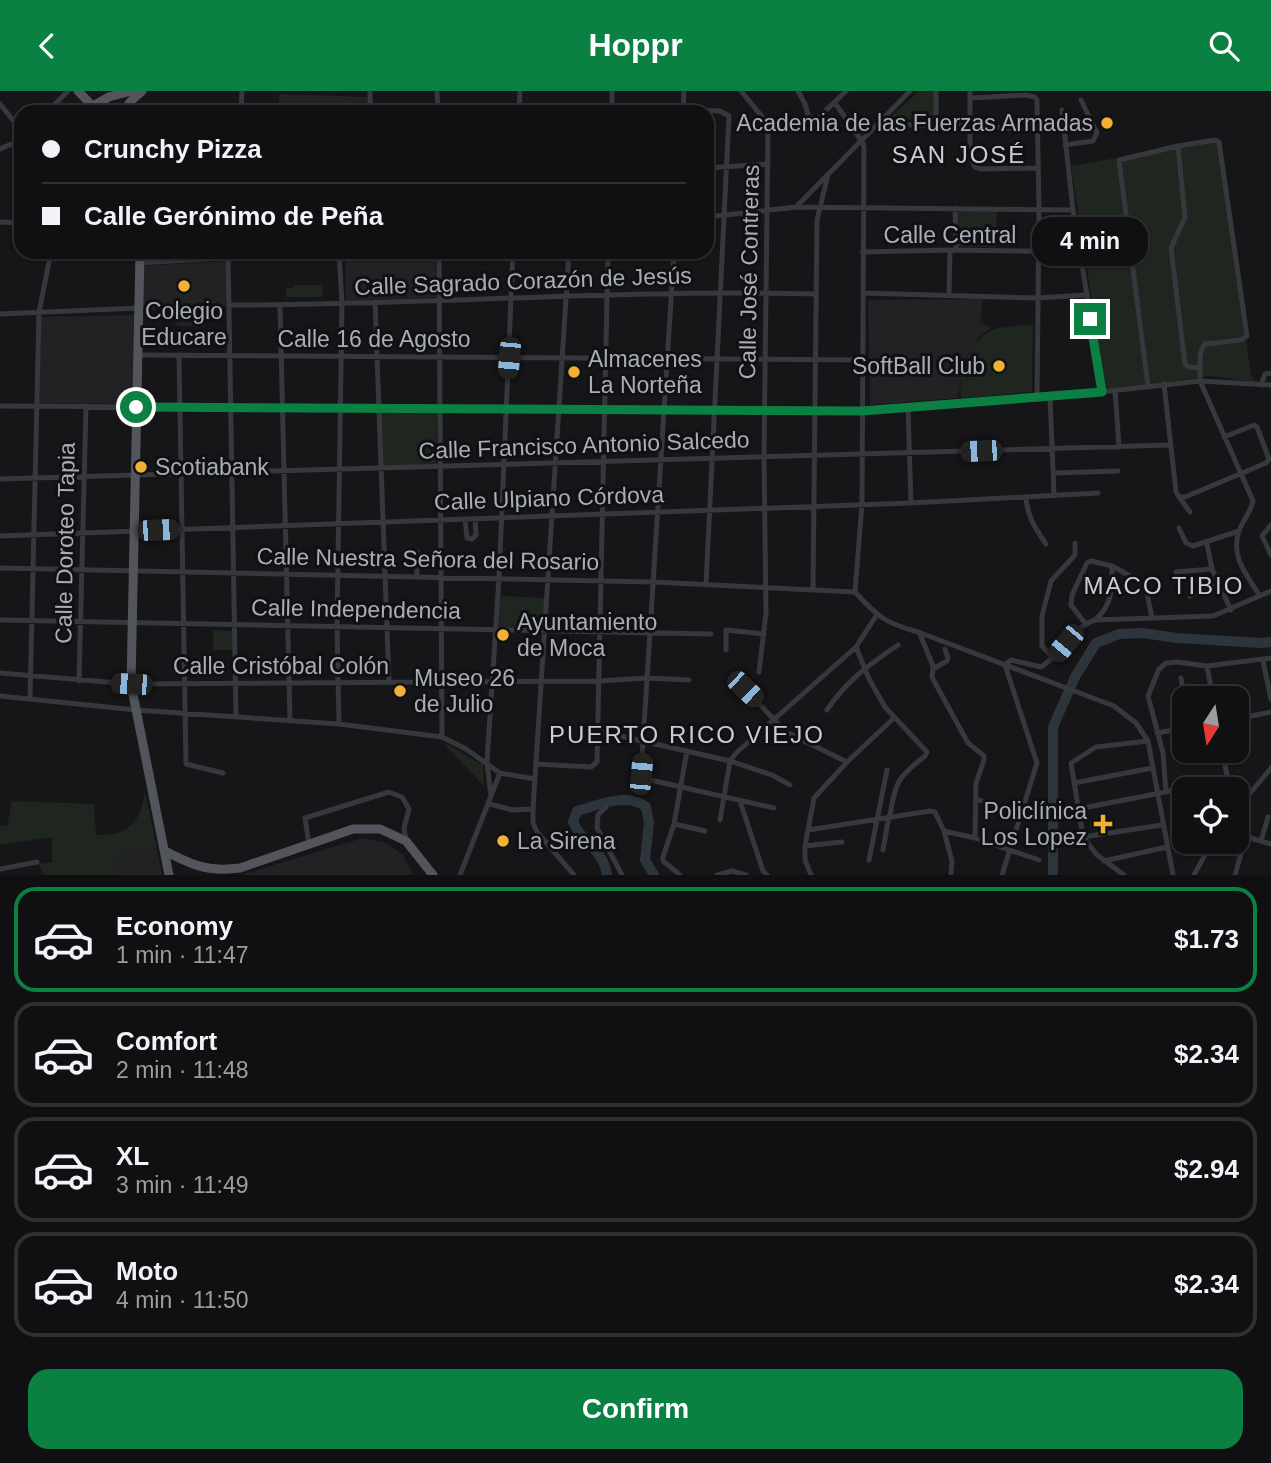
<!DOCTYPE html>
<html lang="en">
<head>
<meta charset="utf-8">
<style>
  body { margin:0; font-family:Helvetica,sans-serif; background:#1e1e20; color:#f1f3f6; height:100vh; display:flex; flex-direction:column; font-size:26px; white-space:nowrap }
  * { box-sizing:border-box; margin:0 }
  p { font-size:23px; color:#9c9d9f }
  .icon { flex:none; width:38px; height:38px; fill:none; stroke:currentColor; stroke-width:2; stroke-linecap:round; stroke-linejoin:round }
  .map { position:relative; height:784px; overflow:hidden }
  .drawer { display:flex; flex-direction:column; background:#101012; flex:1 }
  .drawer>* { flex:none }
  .hud { position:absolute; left:14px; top:14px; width:700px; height:154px; border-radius:21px; box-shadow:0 2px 5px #0004,0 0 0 2px #303032; display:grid; align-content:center; height:154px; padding:0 28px; background:#101012 }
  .needle { width:46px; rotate:192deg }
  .tools { position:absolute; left:1172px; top:595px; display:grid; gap:14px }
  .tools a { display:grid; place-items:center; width:77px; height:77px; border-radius:14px; background:#101012; box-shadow:0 2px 5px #0004,0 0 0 2px #303032; font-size:35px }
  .end { position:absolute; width:32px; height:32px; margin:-16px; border:9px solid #0b8043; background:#fff; box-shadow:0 0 0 4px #fff }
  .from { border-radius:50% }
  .bubble { position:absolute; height:49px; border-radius:21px; background:#101012; box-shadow:0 2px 5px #0004,0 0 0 2px #303032; font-size:23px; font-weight:700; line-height:49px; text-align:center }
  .car { position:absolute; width:21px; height:42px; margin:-21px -10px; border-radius:9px; box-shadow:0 0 5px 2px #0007; background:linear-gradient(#222 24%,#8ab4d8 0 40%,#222 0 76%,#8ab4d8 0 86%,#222 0) }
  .hud b { display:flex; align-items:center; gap:24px; height:66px; font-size:26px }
  .hud b+b { border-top:2px solid #303032 }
  .hud i { width:18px; height:18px; background:#f1f3f6 }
  ul { padding:12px 0 0; list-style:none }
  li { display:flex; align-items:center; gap:21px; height:105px; margin:0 14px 10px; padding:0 14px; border:4px solid #303032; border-radius:21px }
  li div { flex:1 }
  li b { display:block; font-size:26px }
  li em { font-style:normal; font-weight:700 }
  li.on { border-color:#0b8043 }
  li>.icon { width:63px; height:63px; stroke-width:1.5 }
  .cta { display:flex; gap:14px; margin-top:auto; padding:14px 28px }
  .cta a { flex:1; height:80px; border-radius:21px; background:#0b8043; color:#fff; font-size:28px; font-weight:700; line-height:80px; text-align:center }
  header { display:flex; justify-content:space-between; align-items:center; height:91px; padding:0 28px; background:#0b8043; color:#fff; font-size:32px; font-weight:700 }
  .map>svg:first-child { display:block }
</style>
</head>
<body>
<header><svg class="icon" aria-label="back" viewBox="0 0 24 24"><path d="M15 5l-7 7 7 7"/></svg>Hoppr<svg class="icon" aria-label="search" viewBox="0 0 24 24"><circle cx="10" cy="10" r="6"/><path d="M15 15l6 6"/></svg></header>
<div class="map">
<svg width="1271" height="784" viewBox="0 0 1271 784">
  <rect width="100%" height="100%" fill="#161618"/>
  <path fill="#222225" d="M279,3L367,6V21H279Z
    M372,161H435L437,206L346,210L345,163Z
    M226,170L227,215L206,216L205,236L176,235L174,218L141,219V175Z
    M983,208L980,231L992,236L979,246L963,273L958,307L870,314L868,209Z
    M135,224L134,313L39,312L41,226Z
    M363,747L386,752L403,764L413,784H241Z
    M157,758L162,784H44L39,773Z"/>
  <path fill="#1e261f" d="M919,0H934V28L887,29Z
    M1217,49L1251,284L1256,291L1210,285L1106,300L1071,75Z
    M957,119L997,120L996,156H958Z
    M293,194H323L322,206H286V197H293Z
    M1033,234L1032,301L961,307C958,285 968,253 988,241C1001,234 1019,235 1033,234Z
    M381,321H437L436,373L381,376Z
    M500,505L545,507L543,537L499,536Z
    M213,539L233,540V559H213Z
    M447,653L483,674L484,695L446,655Z
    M145,700L157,758L115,765L119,784H44L39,773L57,770H52V746L0,754V735H7L12,710L94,713L96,744C129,745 140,732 145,700Z"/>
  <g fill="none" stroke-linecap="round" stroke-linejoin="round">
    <path stroke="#2c353c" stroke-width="10" d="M607,784C603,758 583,753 573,731L577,720C598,714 627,701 646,716L649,731L645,769L654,784
      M1053,784V636L1075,586L1096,552L1119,543L1143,542L1177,547L1261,552L1271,551"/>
    <path stroke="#37383d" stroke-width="5" d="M370,0V21
      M437,0L438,21
      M741,0L764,28L768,38L764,366L766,522L759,581
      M798,0L805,13L808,24L816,29L846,0
      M936,0V34
      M970,0V65L975,76L981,78L1038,77
      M971,7L1026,4L1035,6L1037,9L1039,117L1037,308
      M835,12L863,52L864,57L862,413L855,501
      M0,13L21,39
      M612,15L720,20L729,25L706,493
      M1062,19L1073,119L1103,301
      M47,21L68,0
      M241,21L242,0
      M519,21L520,0
      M612,21V0
      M683,21L684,0
      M877,34H971L1038,40
      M1065,54L1093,50L1097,42L1081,9
      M0,58L14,52L21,46
      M707,77L768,73
      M797,115L910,0
      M955,117L956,159
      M707,126L797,116L1073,119
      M0,131L21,132
      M228,161L236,626
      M439,161L442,646
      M569,161L533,718V732L537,741L574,784
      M674,161L641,683L646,688L774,717
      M862,161L950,159L1079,161
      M140,172L318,161
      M863,202L1037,207L1086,204
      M949,204L950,159
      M375,211L389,591
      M230,214C425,214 621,198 816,203
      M280,214L290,629
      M0,223L139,217
      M138,264L863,269
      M179,264L186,673L223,682
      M1201,277L1189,276L1185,273L1171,157L1185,126L1178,55L1215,49L1219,51L1247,245L1241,249L1205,253C1197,262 1201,278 1200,290L1253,410C1251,421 1243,429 1239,440C1230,466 1247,484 1260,505
      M1164,293L1176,401L1179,406H1185L1266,372L1269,368L1257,336L1254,334L1224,346
      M1261,294L1265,283L1271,282
      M1148,295L1119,69L1178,55
      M1115,299L1119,356
      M1050,306L1054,403
      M0,315L862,320L1037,308L1200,290L1271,294
      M908,317L911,412
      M1054,382L1118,380
      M0,388L1169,354
      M1026,406C1027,425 1035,437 1046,453
      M1179,406L1190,421
      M465,428L467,447L472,448L476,444L475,428
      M1271,434L1262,445L1271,464
      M1179,437L1186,452L1193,455L1239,440
      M0,445L911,412L1098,402
      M1207,453L1212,478L1231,519
      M0,477L653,491L855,501
      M1176,481L1212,478
      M417,485V461
      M813,497L817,129L828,84
      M855,501C878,526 885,532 918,541L1114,615L1136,632L1148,650L1173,784
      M1190,505L1218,494
      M0,529L711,543
      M1095,529C1113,514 1112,497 1112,475
      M1085,532L1071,514L1072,504L1087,472L1091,470L1112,475L1145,493L1152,526
      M919,541L933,575L932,586L934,590L968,652L984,665V669L976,692L975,747
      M856,556L869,588L885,616L927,661L925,665C898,686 895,691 890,725
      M726,559V539L764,543
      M1054,568L1042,555V525L1051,490L1075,464V452
      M1263,570L1271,608
      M1207,575L1213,607
      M933,578L947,570L948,567L945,558
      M0,582L131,593L598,590L648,587L689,589
      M1181,587L1185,611
      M79,590L86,315
      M745,598L786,641L847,671
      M1240,602L1245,626
      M0,605L136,619L339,633L442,646L466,658L500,682L535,688
      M30,608L39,221L51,161
      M827,619C846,590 870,573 898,554
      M1237,628L1271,621
      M339,633L337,535L342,213L339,161
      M598,640L730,670L772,684L790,694
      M1157,642L1185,637
      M1222,660L1230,698
      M536,673L591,676L597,671L608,161
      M1074,692L1152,677
      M1166,702L1163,662L1148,605L1159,578L1166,572L1177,571L1207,575L1271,567
      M491,706L487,671L499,487L513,161
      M976,708L1021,723
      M740,710L763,780L767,784
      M490,713L512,719L533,718
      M606,716L598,724L597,737L622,784
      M1078,718L1227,689
      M1237,718L1271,677
      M720,729L730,670L736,662L856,556L876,525
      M674,733L705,740
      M808,739L930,720L935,721L944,740L975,747L1039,769
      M944,740L952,770L951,782
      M1237,743L1271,753
      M1083,746L1162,734
      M1261,750L1268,726
      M309,753L305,727L389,701L402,706L409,718L404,737L406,749
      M805,755L842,751
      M883,759L889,725
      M869,769L887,679
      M1104,770L1167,756
      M0,778L37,771
      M460,784L500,682
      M680,784L663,770V766L674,733L687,660
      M717,784L732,780L746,784
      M811,784L805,769V755L814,707L847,671L894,627
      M1002,784L1037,672L1005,574L1011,569L1041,576C1061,563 1073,536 1095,529L1213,525L1271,500
      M1124,784L1097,764L1083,746L1071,672L1096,656L1148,650
      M1194,784L1212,751
      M1235,784L1246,745"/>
    <path stroke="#53555c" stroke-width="9" d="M78,0L98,21
      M93,15L109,6L131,0
      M123,21L131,10L142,0
      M140,161L131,593L169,784
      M165,760C194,775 208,781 240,777L353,738H380L406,750L433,784"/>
  </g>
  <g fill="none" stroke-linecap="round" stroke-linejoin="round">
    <path stroke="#0b8043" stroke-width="9" d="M136,316L862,320L1102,301L1090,228"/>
  </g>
  <g fill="#f2b134" stroke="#111113" stroke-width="2.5">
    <circle cx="1107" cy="32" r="7"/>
    <circle cx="184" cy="195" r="7"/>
    <circle cx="999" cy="275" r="7"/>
    <circle cx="574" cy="281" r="7"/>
    <circle cx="141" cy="376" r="7"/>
    <circle cx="503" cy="544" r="7"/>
    <circle cx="400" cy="600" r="7"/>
    <path d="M1099.5 722.5h7v7h7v7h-7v7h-7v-7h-7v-7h7z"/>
    <circle cx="503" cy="750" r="7"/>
  </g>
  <g text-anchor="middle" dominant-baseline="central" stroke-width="6" stroke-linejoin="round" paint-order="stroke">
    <g font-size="23" fill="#a8adb8" stroke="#111113" text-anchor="start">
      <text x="1093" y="32" text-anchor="end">Academia de las Fuerzas Armadas</text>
      <text x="184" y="220" text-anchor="middle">Colegio<tspan x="184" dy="26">Educare</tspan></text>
      <text x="588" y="268">Almacenes<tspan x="588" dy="26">La Norteña</tspan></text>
      <text x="985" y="275" text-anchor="end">SoftBall Club</text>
      <text x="155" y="376">Scotiabank</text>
      <text x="517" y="531">Ayuntamiento<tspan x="517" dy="26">de Moca</tspan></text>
      <text x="414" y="587">Museo 26<tspan x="414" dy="26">de Julio</tspan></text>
      <text x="1087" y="720" text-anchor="end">Policlínica<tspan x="1087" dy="26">Los Lopez</tspan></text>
      <text x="517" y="750">La Sirena</text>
    </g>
    <g font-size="23" fill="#a8adb8" stroke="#111113">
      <text x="950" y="144">Calle Central</text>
      <text transform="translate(749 181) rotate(-89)">Calle José Contreras</text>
      <text transform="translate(523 190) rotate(-2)">Calle Sagrado Corazón de Jesús</text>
      <text x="374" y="248">Calle 16 de Agosto</text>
      <text transform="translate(584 354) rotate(-2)">Calle Francisco Antonio Salcedo</text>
      <text transform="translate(549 407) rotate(-2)">Calle Ulpiano Córdova</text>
      <text transform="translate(65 452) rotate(-89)">Calle Doroteo Tapia</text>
      <text transform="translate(428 468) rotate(1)">Calle Nuestra Señora del Rosario</text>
      <text transform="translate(356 518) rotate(1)">Calle Independencia</text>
      <text x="281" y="575">Calle Cristóbal Colón</text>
    </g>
    <g font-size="24" letter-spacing="2" fill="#c9ccd4" stroke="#111113">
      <text x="959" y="63">SAN JOSÉ</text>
      <text x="1164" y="494">MACO TIBIO</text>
      <text x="687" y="643">PUERTO RICO VIEJO</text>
    </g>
  </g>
</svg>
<div class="tools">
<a><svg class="needle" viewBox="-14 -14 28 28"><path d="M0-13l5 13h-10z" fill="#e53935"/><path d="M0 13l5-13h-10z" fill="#9c9d9f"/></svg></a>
<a><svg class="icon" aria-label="locate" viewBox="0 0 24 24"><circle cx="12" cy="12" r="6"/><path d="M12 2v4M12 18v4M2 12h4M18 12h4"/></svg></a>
</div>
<i class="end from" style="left:136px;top:316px"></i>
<i class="end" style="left:1090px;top:228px"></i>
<div class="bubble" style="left:1032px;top:126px;width:116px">4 min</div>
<i class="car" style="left:509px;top:267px;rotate:185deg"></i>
<i class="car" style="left:981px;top:360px;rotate:268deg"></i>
<i class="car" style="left:158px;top:439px;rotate:88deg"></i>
<i class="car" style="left:1066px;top:552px;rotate:220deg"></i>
<i class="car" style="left:131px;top:593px;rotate:273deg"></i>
<i class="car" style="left:745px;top:598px;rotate:134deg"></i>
<i class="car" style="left:641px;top:683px;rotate:5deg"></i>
<div class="hud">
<b><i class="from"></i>Crunchy Pizza</b>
<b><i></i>Calle Gerónimo de Peña</b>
</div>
</div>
<section class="drawer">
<ul>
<li class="on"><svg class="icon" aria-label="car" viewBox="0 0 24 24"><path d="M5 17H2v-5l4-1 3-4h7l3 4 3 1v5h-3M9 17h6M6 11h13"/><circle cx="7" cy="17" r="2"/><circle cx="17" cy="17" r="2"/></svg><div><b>Economy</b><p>1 min · 11:47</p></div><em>$1.73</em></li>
<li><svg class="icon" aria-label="car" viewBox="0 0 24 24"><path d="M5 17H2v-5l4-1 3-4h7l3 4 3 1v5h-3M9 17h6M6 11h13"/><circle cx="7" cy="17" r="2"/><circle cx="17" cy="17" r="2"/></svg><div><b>Comfort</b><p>2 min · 11:48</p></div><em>$2.34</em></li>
<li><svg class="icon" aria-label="car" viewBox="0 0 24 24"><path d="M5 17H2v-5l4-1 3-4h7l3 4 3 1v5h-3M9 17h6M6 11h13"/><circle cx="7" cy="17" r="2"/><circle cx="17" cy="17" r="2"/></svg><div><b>XL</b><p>3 min · 11:49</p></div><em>$2.94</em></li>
<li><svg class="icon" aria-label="car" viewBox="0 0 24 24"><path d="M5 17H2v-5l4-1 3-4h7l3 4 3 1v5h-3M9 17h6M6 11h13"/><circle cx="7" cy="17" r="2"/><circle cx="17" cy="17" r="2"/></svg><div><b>Moto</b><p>4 min · 11:50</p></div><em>$2.34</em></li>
</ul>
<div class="cta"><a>Confirm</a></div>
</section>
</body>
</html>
